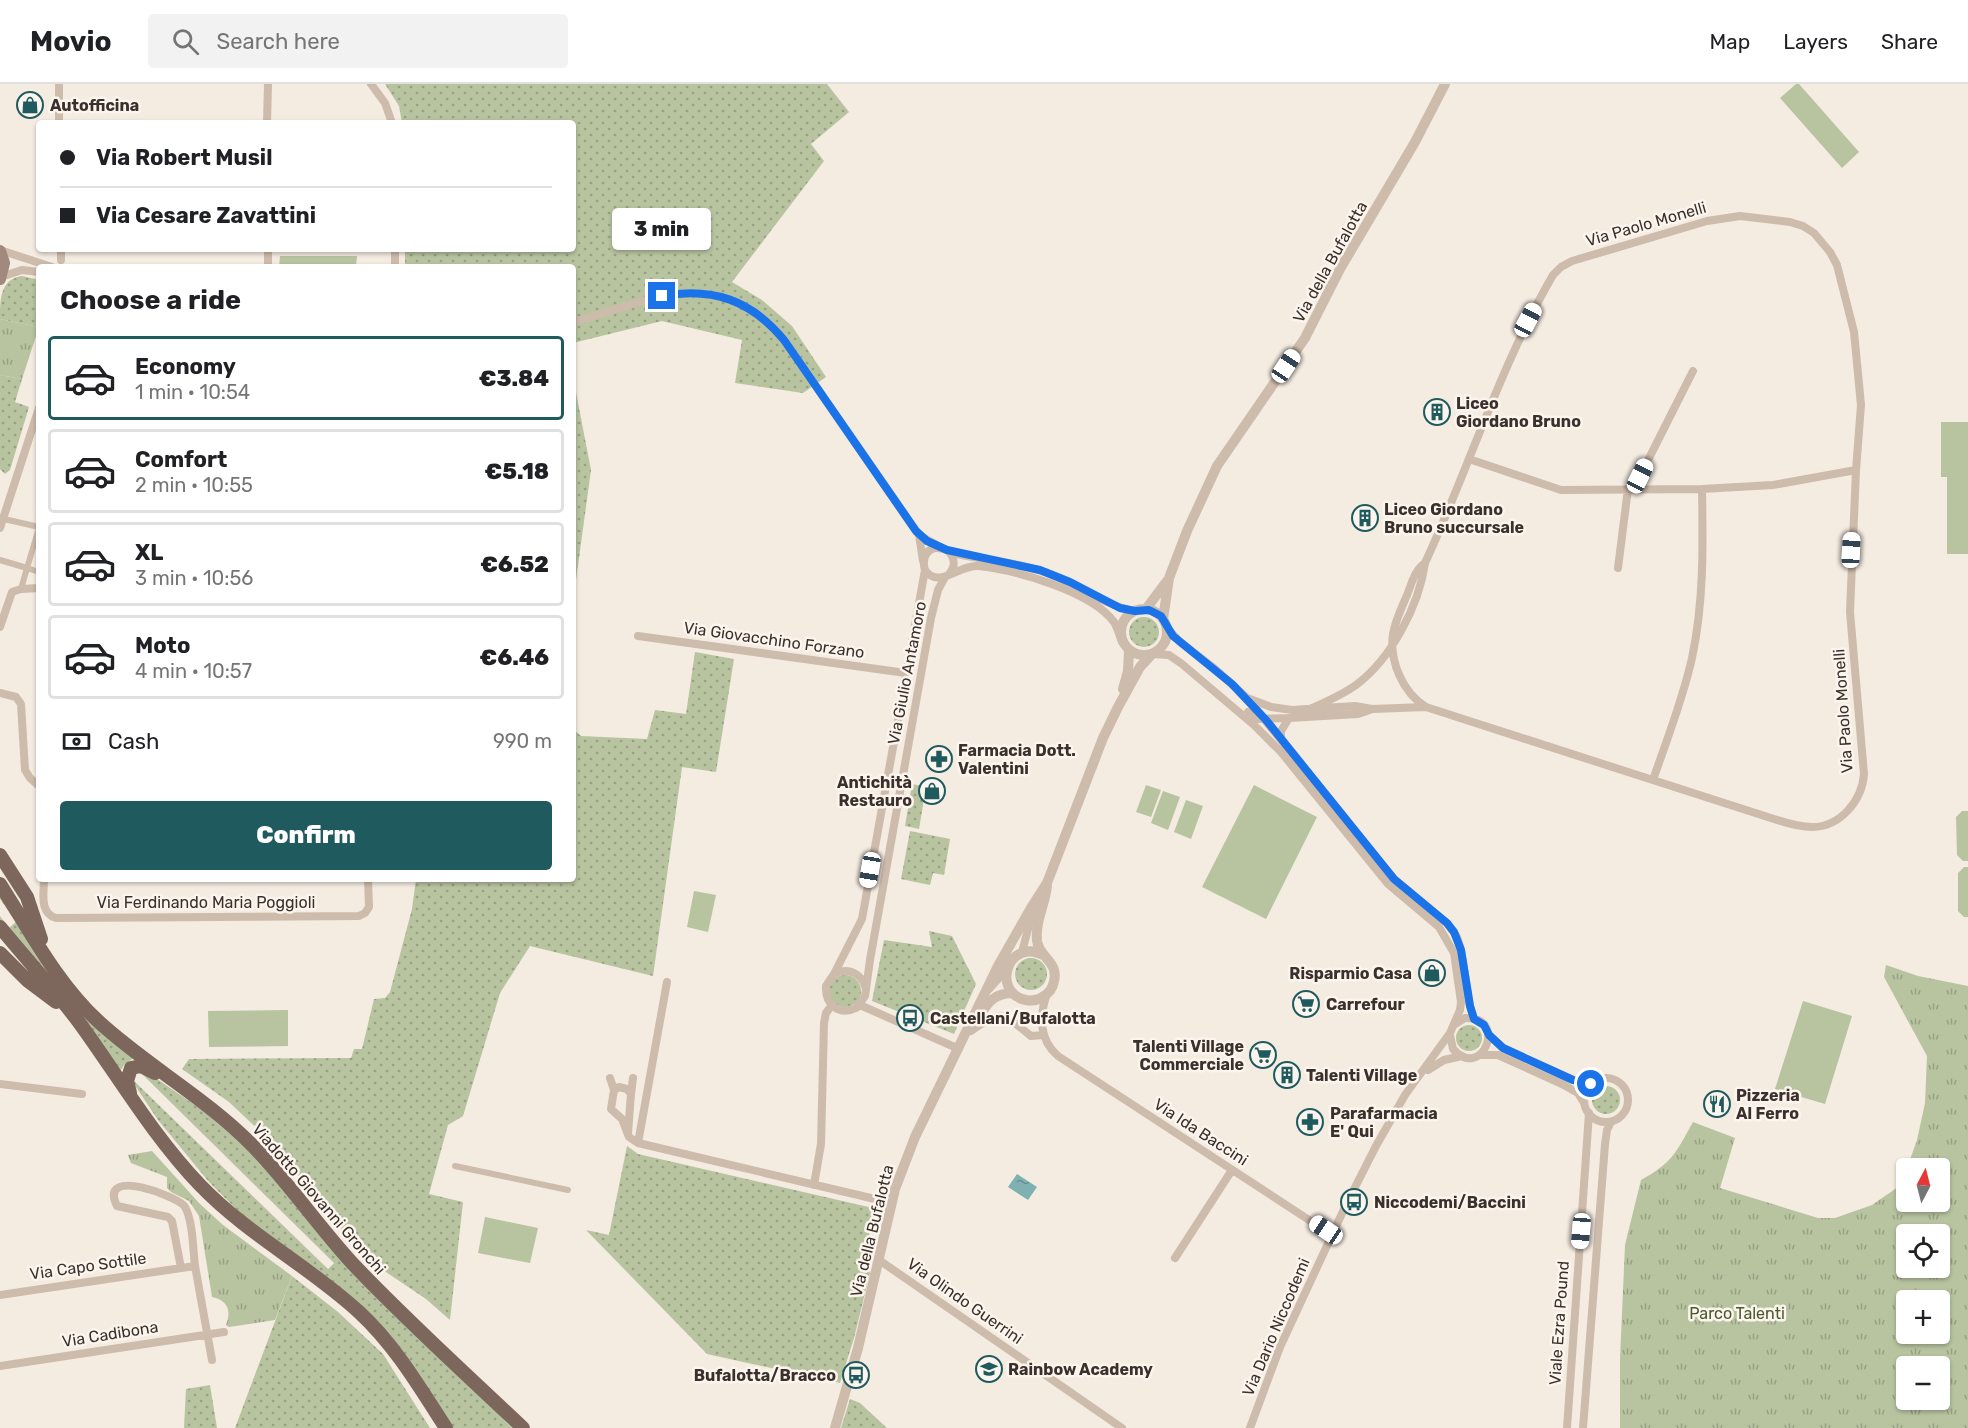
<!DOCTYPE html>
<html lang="en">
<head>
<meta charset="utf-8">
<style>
  body { margin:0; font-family:Rubik,sans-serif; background:#f2f2f2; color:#202124; height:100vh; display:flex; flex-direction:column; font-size:22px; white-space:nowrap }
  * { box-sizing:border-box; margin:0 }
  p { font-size:20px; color:#757577 }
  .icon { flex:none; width:33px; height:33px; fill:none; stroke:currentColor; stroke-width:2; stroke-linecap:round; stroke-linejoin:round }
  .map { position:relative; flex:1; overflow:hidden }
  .panel { position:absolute; left:36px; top:180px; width:540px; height:618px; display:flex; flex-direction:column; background:#fff; border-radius:6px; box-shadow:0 2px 4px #0004 }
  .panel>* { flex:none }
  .banner { position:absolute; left:36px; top:36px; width:540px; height:132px; border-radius:6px; box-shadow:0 2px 4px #0004; display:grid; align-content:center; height:132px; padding:0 24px; background:#fff }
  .needle { width:39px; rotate:7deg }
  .controls { position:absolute; left:1896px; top:1074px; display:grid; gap:12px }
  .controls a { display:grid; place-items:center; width:54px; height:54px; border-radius:6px; background:#fff; box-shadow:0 2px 4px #0004; font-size:30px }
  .end { position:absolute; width:27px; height:27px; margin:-14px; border:8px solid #1a73e8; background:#fff; box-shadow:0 0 0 3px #fff }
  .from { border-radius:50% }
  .bubble { position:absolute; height:42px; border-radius:6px; background:#fff; box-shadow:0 2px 4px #0004; font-size:20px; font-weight:800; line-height:42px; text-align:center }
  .car { position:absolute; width:18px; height:36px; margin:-18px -9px; border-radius:8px; box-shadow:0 0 4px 2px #0007; background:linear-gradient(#fff 24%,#345 0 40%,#fff 0 76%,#345 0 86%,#fff 0) }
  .banner b { display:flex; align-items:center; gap:21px; height:57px; font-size:22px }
  .banner b+b { border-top:2px solid #e0e0e0 }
  .banner i { width:15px; height:15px; background:#202124 }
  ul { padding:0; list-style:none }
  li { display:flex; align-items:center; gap:18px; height:84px; margin:0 12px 9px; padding:0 12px; border:3px solid #e0e0e0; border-radius:6px }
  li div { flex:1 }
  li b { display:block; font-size:22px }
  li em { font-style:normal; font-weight:800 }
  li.active { border-color:#1f5a5e }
  li>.icon { width:54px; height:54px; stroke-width:1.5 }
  h2 { padding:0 24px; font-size:27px; line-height:72px }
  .pay { display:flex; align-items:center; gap:15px; height:66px; padding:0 24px; font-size:22px }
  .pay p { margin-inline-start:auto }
  .action { display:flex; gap:12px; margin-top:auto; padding:12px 24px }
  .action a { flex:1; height:69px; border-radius:6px; background:#1f5a5e; color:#fff; font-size:24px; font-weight:800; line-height:69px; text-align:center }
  header { display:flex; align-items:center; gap:36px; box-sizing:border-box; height:84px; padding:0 30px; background:#fff; border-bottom:2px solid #e0e0e0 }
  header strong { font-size:28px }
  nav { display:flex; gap:33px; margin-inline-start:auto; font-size:21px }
  .search { width:420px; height:54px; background:#f2f2f2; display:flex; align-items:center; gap:15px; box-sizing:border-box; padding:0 21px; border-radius:6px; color:#757577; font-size:22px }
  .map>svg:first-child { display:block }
</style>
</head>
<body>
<header>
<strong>Movio</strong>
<div class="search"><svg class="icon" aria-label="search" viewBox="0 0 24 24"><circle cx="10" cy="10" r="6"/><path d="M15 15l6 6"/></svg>Search here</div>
<nav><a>Map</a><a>Layers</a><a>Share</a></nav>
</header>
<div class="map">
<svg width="1968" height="1344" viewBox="0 0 1968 1344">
  <defs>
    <pattern id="grass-dots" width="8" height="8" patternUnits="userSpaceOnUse" patternTransform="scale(1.5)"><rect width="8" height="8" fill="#b8c4a0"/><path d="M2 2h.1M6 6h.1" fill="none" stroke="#97a083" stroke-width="1.8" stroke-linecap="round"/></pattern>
    <pattern id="park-tufts" width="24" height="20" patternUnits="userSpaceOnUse" patternTransform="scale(1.5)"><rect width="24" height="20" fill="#b8c4a0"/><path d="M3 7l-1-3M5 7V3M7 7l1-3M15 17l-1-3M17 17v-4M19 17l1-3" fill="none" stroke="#97a083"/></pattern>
    <pattern id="water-ripples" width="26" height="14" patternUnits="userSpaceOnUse" patternTransform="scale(1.5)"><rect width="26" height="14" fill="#7fb0b2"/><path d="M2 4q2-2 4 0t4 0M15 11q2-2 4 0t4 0" fill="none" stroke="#699091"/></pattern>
  </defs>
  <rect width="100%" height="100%" fill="#f4ebe1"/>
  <path fill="url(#grass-dots)" d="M385,0H827L849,28L811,60L824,77L732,198L762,216L792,242L826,293L803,309L735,299L742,256L662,237L573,259V183H405V165H573V39H402L399,22Z
    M22,192L39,196V243L0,235C0,216 0,195 22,192Z
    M0,291L22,295L15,318L29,323L10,386L5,390L0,385Z
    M573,293L591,386L573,518Z
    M1129 548a15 15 0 1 1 30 0a15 15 0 1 1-30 0Z
    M695,568L734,575L716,688L682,683L653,892L530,862L500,909L463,1032L448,1041L429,1110L463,1118L450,1236L426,1215L380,1184L356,1163L264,1051L229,1018L182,985L189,975L351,974L354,965H362L374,915L385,914L390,908L412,825L416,795H573V645L581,652L647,655L655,626L686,630Z
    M912,700L926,703L919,745L905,742Z
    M910,747L950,755L944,791L933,789L930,801L901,795Z
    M0,809L13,829L135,973L124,981L119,989L69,918L0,836V832L9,844L16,838L0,815Z
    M929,847L952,852L976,900L954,950L872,917L884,856L932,863Z
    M1015 890a16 16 0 1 1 32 0a16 16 0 1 1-32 0Z
    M829 907a16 16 0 1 1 32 0a16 16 0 1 1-32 0Z
    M1456 954a13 13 0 1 1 26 0a13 13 0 1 1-26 0Z
    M147,988L202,1026L247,1064L512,1344H451L412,1283L253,1142L209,1098L158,1036L134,1000V997L328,1185L334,1179L143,991Z
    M1592 1016a14 14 0 1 1 28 0a14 14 0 1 1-28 0Z
    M627,1062L638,1070L873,1124L866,1174L870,1189L854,1254L840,1299L707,1270L586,1146L609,1151Z
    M292,1192L338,1228L383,1270L430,1344H235Z
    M210,1301L217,1344H184L186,1305Z
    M850,1315L860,1319L887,1344H841Z"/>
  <path fill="url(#park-tufts)" fill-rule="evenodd" d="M0,235L39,243L22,295L0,291Z
    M1886,881L1918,892L1968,902V1344H1620V1275L1625,1161L1641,1096C1673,1078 1675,1070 1693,1038L1735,1054L1720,1104L1818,1134H1835L1872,1121L1901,1101L1906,1085V1118H1940V1084H1907L1917,1056L1925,1019L1927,972L1884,893ZM1906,1150H1940V1184H1906ZM1906,1216H1940V1250H1906ZM1906,1282H1940V1316H1906Z
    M152,1067L200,1120L223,1141L292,1192L275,1236L229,1243L226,1241C232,1226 227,1216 212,1213L199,1132L189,1117L171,1108L167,1104V1093L131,1079L128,1071Z"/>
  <path fill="#b8c4a0" d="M1796,0H1799L1859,68L1842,84L1780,14Z
    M280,172H357L356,183H279Z
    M1941,338H1968V470H1947V393H1941Z
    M1146,701L1161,706L1151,733L1136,728Z
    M1254,701L1317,733L1266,835L1202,803Z
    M1163,707L1180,713L1168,746L1151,739Z
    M1186,716L1203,722L1191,755L1174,748Z
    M1962,727H1968V777H1963L1957,771L1956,733Z
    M1964,783H1968V833H1964L1958,827V789Z
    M694,807L716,811L708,848L687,843Z
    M1803,917L1852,932L1825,1020L1775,1005Z
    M288,926V962L209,963L208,927Z
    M485,1133L538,1144L530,1179L478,1169Z"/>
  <path fill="url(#water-ripples)" d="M1017,1090L1037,1103L1028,1116L1008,1103Z"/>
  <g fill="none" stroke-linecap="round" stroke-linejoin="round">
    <path stroke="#cdbbac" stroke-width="6" d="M4,435L39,443
      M39,444L27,484L39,488
      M0,476L27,484L21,505
      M455,1082L568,1106"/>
    <path stroke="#cdbbac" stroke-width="8" d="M59,0V39
      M371,0L385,19L392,39
      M267,39L268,0
      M1740,132L1790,138L1803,142L1814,149L1830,168L1837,181L1854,248L1861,321L1856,386L1850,528L1864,690C1862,717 1840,743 1812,743C1799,743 1786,739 1774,735L1426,623C1403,609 1389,577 1393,550C1395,537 1402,523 1407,511C1412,499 1414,487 1425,479C1469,384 1500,282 1553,191L1561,183L1572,177L1707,137Z
      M61,165V176
      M268,165V183
      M395,165V183
      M0,166L52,183
      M1,193L22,186L39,188
      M573,238C653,216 719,178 784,256L919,451
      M1469,375L1561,406L1702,405
      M1638,405L1640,392L1693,287
      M0,444L39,324
      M947,466C955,473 956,483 949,490
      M923,477L919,451L942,464
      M1618,484L1628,405
      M925,486L862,835L834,890L826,902C825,921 839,932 856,924L865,912L870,876L931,534L938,506L945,493
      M0,543L12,508L21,505L39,504
      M1167,544L1180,558L1215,585L1247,614L1394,795L1447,839L1457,853L1461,866L1470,922L1474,935
      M638,552L906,589
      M1121,555C1119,550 1117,543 1114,538C1091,507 1016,486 979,482C959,480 939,506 925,486C922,477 925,466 935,464C943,463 950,468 957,470C990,477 1024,479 1055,492C1082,502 1107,523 1135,527
      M1152,570L1169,571L1182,580L1254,641L1281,668L1388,800L1439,843L1454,869L1461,918L1460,926L1450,949L1405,1011L1376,1062L1345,1123L1280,1263L1250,1344
      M0,609L16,613L21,620L25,686L30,694L39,702
      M1250,615L1271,623L1292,626L1355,622L1372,625L1426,623
      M1310,625C1326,618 1342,611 1356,601C1391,575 1419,522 1425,479
      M1248,628L1257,635L1289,634
      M1281,654V647L1289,634L1358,630L1370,626
      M1653,696C1667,655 1683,615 1692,574C1704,518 1703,461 1702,405L1773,401L1856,386
      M44,795C44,809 39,829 56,834L359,832L365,829L369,823L368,795
      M1022,868L1033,826
      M834,890C848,883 862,889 866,905
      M667,898L638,1059L892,1119
      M989,905L1007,885
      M1047,910C1039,932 1039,956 1058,972L1332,1151
      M860,921L959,965
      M971,947C1004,923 1004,931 1031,952L1044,951
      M1450,951L1453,965C1482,998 1509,932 1465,934L1454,941
      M1489,951L1503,964L1573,996L1584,999L1593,998
      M1480,971H1498L1562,1000L1578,1009L1584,1019
      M1428,986L1444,976L1462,972
      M610,994L614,1006
      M1584 1016a22 22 0 1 1 44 0a22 22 0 1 1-44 0Z
      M0,1000L82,1010
      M631,1010L633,994
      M628,1049L631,1010L627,1005L619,1003L614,1006L611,1025L622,1035L629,1053L638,1059
      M814,1101L821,1060L824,939L826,929L832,921
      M1175,1174L1232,1086
      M879,1176L1122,1344
      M195,1182L212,1276
      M0,1211L195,1182C193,1166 193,1137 185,1123C180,1113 97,1081 117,1122L168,1133L172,1137L181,1184
      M0,1282L224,1248
      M1567,1344L1589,1029
      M1583,1344L1605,1060L1607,1046L1611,1038"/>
    <path stroke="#cdbbac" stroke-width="10" d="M1121 548a23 23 0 1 1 46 0a23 23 0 1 1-46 0Z
      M1146,525L1167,497
      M1163,535L1169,494L1187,447L1217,382L1305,254L1340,185L1415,58L1445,0
      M1123,605L1128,587L1129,567
      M1045,872C1008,851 990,909 1026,916C1032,917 1039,916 1044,912C1049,909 1053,903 1054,897C1059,878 1039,873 1037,857C1035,837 1045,821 1047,802
      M980,932C988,917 996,909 1013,909
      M835,1344L858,1264L895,1105L915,1053L998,882L1031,824L1047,799L1103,654L1118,623L1140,583L1152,570"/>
    <path stroke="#a18a7d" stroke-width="12" d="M0,167L4,179L0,195"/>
    <path stroke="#7d675c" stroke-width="14" d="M0,771L27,813L41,855
      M0,800C30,847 57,899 98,937C147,982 206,1014 253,1062C289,1099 318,1142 353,1180C407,1237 466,1290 523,1344
      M0,843C27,876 56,907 81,941C120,995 154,1053 200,1101C248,1151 309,1182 359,1228C395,1261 420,1304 446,1344
      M0,869L28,897L56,918
      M130,1009L127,997L131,984L141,982L155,989"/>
  </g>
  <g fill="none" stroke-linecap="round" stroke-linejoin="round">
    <path stroke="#1a73e8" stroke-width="8" d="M662,212C713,203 751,216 784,256L916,447L927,457L947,466L1040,486L1070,498L1120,524L1135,527L1149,526L1161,532L1173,552L1232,600L1266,636L1394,795L1447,839L1454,848L1461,866L1470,922L1474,935L1484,941L1489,951L1503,964L1573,996L1584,999L1593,998L1591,1000"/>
  </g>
  <defs>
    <symbol id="shop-ring" viewBox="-11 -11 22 22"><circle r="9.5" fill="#fbf5ee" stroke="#1f5a5e" stroke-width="1.5"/><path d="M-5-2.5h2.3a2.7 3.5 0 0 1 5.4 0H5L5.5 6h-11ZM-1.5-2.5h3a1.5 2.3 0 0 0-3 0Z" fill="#1f5a5e"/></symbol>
    <symbol id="building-ring" viewBox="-11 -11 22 22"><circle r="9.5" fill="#fbf5ee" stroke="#1f5a5e" stroke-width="1.5"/><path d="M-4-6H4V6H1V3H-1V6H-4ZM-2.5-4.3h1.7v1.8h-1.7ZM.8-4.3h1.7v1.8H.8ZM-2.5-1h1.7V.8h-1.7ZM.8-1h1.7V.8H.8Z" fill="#1f5a5e"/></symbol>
    <symbol id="pharmacy-ring" viewBox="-11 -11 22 22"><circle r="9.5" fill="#fbf5ee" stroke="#1f5a5e" stroke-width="1.5"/><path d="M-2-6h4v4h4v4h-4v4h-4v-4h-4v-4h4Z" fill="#1f5a5e"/></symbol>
    <symbol id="supermarket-ring" viewBox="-11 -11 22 22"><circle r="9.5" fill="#fbf5ee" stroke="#1f5a5e" stroke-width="1.5"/><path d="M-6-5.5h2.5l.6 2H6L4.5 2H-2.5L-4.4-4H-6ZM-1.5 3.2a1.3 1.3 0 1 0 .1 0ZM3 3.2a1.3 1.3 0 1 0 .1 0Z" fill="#1f5a5e"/></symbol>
    <symbol id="bus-ring" viewBox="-11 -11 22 22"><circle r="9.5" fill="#fbf5ee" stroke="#1f5a5e" stroke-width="1.5"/><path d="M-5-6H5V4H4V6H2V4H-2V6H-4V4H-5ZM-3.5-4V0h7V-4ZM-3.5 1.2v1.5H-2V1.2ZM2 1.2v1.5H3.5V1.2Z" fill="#1f5a5e"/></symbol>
    <symbol id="restaurant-ring" viewBox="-11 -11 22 22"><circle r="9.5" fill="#fbf5ee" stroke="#1f5a5e" stroke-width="1.5"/><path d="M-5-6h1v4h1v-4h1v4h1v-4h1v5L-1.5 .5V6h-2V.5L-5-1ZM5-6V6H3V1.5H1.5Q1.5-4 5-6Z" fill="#1f5a5e"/></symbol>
    <symbol id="school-ring" viewBox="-11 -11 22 22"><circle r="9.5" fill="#fbf5ee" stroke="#1f5a5e" stroke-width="1.5"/><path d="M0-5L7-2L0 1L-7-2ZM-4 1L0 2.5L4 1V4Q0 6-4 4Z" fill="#1f5a5e"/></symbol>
  </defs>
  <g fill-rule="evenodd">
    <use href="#shop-ring" x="15" y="6" width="30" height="30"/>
    <use href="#building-ring" x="1422" y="313" width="30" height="30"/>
    <use href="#building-ring" x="1350" y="419" width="30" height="30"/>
    <use href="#pharmacy-ring" x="924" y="660" width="30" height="30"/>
    <use href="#shop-ring" x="917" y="692" width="30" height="30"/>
    <use href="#shop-ring" x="1417" y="874" width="30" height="30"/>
    <use href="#supermarket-ring" x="1291" y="905" width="30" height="30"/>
    <use href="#bus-ring" x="895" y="919" width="30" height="30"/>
    <use href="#supermarket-ring" x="1248" y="956" width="30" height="30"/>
    <use href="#building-ring" x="1272" y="976" width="30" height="30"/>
    <use href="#restaurant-ring" x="1702" y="1005" width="30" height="30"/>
    <use href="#pharmacy-ring" x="1295" y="1023" width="30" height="30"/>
    <use href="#bus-ring" x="1339" y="1103" width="30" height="30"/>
    <use href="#school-ring" x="974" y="1270" width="30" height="30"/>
    <use href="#bus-ring" x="841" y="1276" width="30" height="30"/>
  </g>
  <g text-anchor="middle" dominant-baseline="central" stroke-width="5" stroke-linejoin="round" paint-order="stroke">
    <g font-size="16" font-weight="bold" fill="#3b302b" stroke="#fbf5ee" text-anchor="start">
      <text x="50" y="21">Autofficina</text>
      <text x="1456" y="319">Liceo<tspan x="1456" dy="18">Giordano Bruno</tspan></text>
      <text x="1384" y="425">Liceo Giordano<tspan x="1384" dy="18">Bruno succursale</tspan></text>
      <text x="958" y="666">Farmacia Dott.<tspan x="958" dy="18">Valentini</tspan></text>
      <text x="912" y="698" text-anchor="end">Antichità<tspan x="912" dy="18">Restauro</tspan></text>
      <text x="1412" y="889" text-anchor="end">Risparmio Casa</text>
      <text x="1326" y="920">Carrefour</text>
      <text x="930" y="934">Castellani/Bufalotta</text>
      <text x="1244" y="962" text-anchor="end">Talenti Village<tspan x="1244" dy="18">Commerciale</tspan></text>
      <text x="1306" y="991">Talenti Village</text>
      <text x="1736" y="1011">Pizzeria<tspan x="1736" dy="18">Al Ferro</tspan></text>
      <text x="1330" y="1029">Parafarmacia<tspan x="1330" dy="18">E' Qui</tspan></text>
      <text x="1374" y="1118">Niccodemi/Baccini</text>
      <text x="1008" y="1285">Rainbow Academy</text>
      <text x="836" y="1291" text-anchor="end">Bufalotta/Bracco</text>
    </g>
    <g font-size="16" fill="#3b302b" stroke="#fbf5ee">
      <text transform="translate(1646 140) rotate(-16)">Via Paolo Monelli</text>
      <text transform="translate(1330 178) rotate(-61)">Via della Bufalotta</text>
      <text transform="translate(774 556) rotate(8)">Via Giovacchino Forzano</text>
      <text transform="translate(907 589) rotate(-79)">Via Giulio Antamoro</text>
      <text transform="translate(1843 627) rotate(-94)">Via Paolo Monelli</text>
      <text x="206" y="818">Via Ferdinando Maria Poggioli</text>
      <text transform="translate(1201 1048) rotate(33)">Via Ida Baccini</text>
      <text transform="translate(319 1115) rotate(49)">Viadotto Giovanni Gronchi</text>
      <text transform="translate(872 1147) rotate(-76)">Via della Bufalotta</text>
      <text transform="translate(88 1182) rotate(-8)">Via Capo Sottile</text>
      <text transform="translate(965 1217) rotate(35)">Via Olindo Guerrini</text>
      <text transform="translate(1559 1239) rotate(-86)">Viale Ezra Pound</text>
      <text transform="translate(1276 1243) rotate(-67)">Via Dario Niccodemi</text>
      <text transform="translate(110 1250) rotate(-9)">Via Cadibona</text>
    </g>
    <g font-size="16" fill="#4a5a2e" stroke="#fbf5ee">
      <text x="1737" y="1229">Parco Talenti</text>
    </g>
  </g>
</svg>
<div class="controls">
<a><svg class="needle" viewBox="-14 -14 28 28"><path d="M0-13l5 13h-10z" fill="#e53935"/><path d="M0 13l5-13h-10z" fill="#757577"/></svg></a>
<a><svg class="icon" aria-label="locate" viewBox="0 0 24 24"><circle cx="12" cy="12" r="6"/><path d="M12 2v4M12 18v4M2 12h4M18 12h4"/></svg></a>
<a>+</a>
<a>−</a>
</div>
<i class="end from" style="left:1591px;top:1000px"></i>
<i class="end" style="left:662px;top:212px"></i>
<div class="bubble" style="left:612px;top:124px;width:99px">3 min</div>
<i class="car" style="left:1528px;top:236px;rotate:28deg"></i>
<i class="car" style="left:1286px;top:282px;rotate:34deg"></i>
<i class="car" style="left:1640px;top:392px;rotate:26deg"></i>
<i class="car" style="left:1851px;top:466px;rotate:3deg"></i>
<i class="car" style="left:870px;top:786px;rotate:190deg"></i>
<i class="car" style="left:1326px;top:1146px;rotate:304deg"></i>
<i class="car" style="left:1581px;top:1147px;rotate:185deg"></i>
<div class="banner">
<b><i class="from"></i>Via Robert Musil</b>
<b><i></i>Via Cesare Zavattini</b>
</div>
<section class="panel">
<h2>Choose a ride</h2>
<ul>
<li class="active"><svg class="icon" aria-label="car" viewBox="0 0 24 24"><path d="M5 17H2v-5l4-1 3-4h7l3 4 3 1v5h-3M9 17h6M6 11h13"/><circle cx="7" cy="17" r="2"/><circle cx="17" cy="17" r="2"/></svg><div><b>Economy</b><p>1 min · 10:54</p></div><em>€3.84</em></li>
<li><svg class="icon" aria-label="car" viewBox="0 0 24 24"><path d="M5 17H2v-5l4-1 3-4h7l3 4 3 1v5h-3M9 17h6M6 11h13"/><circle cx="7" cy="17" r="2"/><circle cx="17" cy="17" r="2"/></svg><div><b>Comfort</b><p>2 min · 10:55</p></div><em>€5.18</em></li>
<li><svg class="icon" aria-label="car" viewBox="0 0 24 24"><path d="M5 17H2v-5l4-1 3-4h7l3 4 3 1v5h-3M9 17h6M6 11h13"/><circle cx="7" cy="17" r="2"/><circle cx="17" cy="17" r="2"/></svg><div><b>XL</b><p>3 min · 10:56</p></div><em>€6.52</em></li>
<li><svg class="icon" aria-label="car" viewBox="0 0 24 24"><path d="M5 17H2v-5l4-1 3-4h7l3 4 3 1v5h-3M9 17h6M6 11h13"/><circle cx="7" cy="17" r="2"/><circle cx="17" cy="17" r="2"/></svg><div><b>Moto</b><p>4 min · 10:57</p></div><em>€6.46</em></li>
</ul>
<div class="pay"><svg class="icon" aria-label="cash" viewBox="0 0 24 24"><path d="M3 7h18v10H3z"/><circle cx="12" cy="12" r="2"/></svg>Cash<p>990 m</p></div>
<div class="action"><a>Confirm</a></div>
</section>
</div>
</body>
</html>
